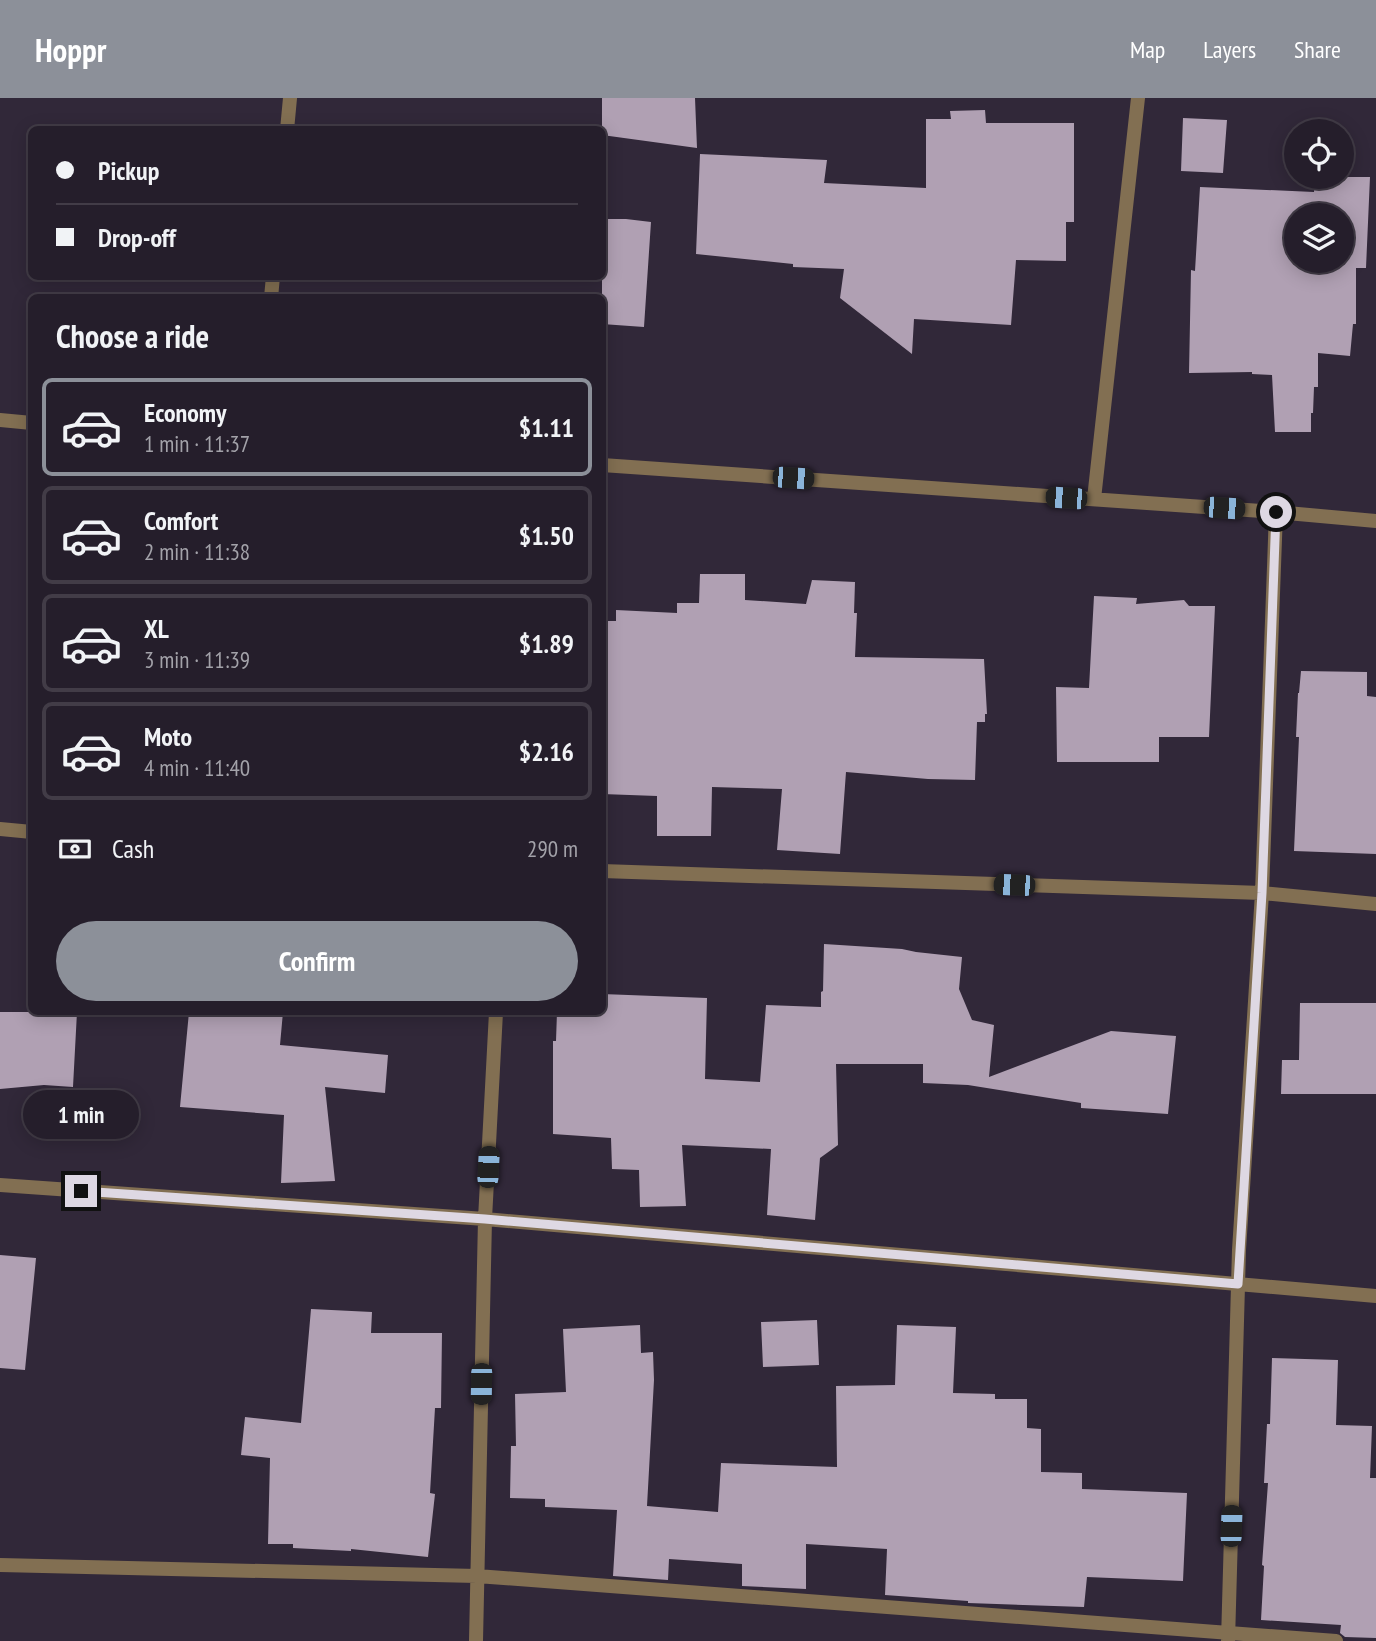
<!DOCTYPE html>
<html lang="en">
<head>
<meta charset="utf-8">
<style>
  body { margin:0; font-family:"PT Sans Narrow",sans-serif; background:#312b37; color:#f1f3f6; height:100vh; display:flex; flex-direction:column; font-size:26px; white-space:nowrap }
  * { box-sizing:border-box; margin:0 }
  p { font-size:23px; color:#a3a2a9 }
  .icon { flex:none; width:38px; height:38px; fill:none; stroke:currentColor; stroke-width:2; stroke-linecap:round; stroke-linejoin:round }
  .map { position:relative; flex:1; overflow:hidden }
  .side { position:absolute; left:28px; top:196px; width:578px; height:721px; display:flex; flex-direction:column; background:#251e2b; border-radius:10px; box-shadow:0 4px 18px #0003,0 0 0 2px #423c47 }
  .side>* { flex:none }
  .guide { position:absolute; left:28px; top:28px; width:578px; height:154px; border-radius:10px; box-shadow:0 4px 18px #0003,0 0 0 2px #423c47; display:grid; align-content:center; height:154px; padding:0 28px; background:#251e2b }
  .controls { position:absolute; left:1284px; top:21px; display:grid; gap:14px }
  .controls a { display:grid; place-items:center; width:70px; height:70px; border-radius:50%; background:#251e2b; box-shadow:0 4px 18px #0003,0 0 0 2px #423c47; font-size:35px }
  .end { position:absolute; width:32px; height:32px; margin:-16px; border:9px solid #ded8e3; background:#111; box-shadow:0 0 0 4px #111 }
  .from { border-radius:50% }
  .bubble { position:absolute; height:49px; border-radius:24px; background:#251e2b; box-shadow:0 4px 18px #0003,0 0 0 2px #423c47; font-size:23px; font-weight:800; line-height:49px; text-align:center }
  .car { position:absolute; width:21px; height:42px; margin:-21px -10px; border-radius:9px; box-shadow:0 0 5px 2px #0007; background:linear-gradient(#222 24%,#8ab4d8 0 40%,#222 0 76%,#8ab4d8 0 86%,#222 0) }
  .guide b { display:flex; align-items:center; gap:24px; height:66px; font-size:26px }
  .guide b+b { border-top:2px solid #423c47 }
  .guide i { width:18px; height:18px; background:#f1f3f6 }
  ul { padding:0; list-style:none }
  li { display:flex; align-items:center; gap:21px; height:98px; margin:0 14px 10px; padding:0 14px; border:4px solid #423c47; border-radius:10px }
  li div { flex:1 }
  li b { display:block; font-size:26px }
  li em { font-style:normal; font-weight:800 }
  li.active { border-color:#8c9099 }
  li>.icon { width:63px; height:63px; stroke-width:1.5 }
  h2 { padding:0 28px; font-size:32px; line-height:84px }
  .pay { display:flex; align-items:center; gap:18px; height:77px; padding:0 28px; font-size:26px }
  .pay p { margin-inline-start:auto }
  .primary-button { display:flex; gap:14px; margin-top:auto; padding:14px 28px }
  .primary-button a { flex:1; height:80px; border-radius:42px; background:#8c9099; color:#fff; font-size:28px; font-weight:800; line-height:80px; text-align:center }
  header { display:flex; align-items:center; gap:42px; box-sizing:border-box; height:98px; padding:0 35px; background:#8c9099; color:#fff }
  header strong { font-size:33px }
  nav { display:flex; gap:38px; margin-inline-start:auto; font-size:24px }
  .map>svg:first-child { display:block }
</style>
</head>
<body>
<header>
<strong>Hoppr</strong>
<nav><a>Map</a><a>Layers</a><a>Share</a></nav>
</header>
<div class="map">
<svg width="1376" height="1543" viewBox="0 0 1376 1543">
  <rect width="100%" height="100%" fill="#312839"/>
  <path fill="#b0a0b3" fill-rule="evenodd" d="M602,0H695L697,50L602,37Z
    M985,12L986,25H1074V124H1066V163L1016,162L1011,227L914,221L912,256L840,200L844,171L793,169V166L696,156L700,56L827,62L824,85L926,90V21H951L950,13Z
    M1183,20L1227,22L1223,75L1181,73Z
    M1315,79H1370L1366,170H1356V226H1353L1350,258L1318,255V289H1314L1313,315H1311V334H1275L1272,277L1252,276V274L1189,275L1191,172L1195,173L1200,89L1314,94ZM1297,117H1342V163H1297Z
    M602,121H626L651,124L644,229L602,226Z
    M700,476H745V502L806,506L812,482L855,484L854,515H857L855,559L984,561L987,616H985V624H977L975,682L928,681L846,674L840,756L777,752L782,691L712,689L711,738H657V698L602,696V523H616V512L677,515V505H699Z
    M1094,498L1137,500L1136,506L1184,502L1189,508H1215L1209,639H1159V664H1057L1056,589L1089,590Z
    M1301,573L1367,574V598L1376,599V756L1294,753L1299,639H1296L1298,595H1299Z
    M824,846L902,851L916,854L962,859L959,891L972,922L994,927L989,979L1111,933L1176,938L1168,1016L1081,1010V1005L968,987L923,985V966H836L838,1047L820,1060L815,1122L767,1117L771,1051L682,1047L686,1108L640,1109L639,1072L612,1071L611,1040L553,1036V943H556L557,914H602V896L707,900L705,981L760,984L766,907L821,909V894L823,893Z
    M1300,905H1376V996H1281L1282,962H1299Z
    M0,914H77L73,989L44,987L0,991Z
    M189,914H283L280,947L388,957L385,995L325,989L335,1083L281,1085L284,1017L180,1009Z
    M0,1157L36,1160L25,1272L0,1270Z
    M311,1211L372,1214L371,1235H442L441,1310H435L430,1395L435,1396L428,1459L351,1451V1453L293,1450V1446H268L270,1360L241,1357L245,1319L301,1325Z
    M817,1222L819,1267L763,1269L761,1224Z
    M640,1227L641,1255L653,1254L654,1282L647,1408L718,1414L721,1365L837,1369L836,1288L895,1287L897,1227L956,1229L953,1295L995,1296V1301H1027V1330L1041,1331V1374L1082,1375V1391L1187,1395L1183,1483L1087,1479L1084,1509L968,1505V1503L885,1497L887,1451L806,1446V1491L742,1488V1466L669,1461L668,1482L613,1478L617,1412L545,1409V1401L510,1400L511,1348H516L515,1296L566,1294L563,1231Z
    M1272,1260L1338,1262L1336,1327L1372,1328L1370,1380H1376V1540L1345,1539L1340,1535L1341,1527L1261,1522L1264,1468L1262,1467L1268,1385H1264L1267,1326H1270Z"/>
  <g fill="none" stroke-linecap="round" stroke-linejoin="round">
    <path stroke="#826f52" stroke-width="14" d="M287,32L290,0
      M271,200L273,178
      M0,322L32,325
      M602,367L1276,414L1376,423
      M1094,401L1138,0
      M0,731L32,734
      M602,773L1262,795L1376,806
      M0,1087L485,1121L1376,1198
      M0,1467L477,1478L1336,1543
      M476,1543L485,1121L496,914
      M1228,1543L1239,1152L1262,795L1276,414"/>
  </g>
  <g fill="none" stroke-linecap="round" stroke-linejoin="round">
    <path stroke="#ded8e3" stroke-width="9" d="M81,1093L485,1121L1238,1186L1262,795L1276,414"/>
  </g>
</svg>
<div class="controls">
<a><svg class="icon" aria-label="locate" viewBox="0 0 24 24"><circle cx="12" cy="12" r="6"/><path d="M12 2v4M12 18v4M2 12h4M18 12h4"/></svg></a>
<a><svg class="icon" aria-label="layers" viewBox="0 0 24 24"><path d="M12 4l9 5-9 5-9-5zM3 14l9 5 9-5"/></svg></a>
</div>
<i class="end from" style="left:1276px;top:414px"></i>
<i class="end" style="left:81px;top:1093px"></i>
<div class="bubble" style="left:23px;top:992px;width:116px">1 min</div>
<i class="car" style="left:793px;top:380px;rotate:94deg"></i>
<i class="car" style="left:1066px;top:400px;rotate:274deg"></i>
<i class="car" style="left:1224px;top:410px;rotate:94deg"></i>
<i class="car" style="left:1014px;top:787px;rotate:272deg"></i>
<i class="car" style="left:488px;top:1069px;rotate:3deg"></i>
<i class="car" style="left:481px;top:1286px;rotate:181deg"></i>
<i class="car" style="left:1231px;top:1428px;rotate:2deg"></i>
<div class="guide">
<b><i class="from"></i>Pickup</b>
<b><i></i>Drop-off</b>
</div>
<section class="side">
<h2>Choose a ride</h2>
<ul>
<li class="active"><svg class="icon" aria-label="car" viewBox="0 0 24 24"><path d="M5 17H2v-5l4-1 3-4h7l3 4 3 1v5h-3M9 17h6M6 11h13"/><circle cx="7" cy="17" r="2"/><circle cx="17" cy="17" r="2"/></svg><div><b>Economy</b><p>1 min · 11:37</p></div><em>$1.11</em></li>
<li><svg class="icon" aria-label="car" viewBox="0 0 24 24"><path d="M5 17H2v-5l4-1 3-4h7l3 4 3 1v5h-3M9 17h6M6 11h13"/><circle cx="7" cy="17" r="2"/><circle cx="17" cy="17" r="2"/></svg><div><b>Comfort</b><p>2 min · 11:38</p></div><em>$1.50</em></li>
<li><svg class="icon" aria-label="car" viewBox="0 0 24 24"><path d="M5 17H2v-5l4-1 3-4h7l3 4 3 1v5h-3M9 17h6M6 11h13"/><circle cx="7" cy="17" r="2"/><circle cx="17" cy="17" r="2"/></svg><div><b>XL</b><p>3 min · 11:39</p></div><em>$1.89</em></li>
<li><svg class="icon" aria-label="car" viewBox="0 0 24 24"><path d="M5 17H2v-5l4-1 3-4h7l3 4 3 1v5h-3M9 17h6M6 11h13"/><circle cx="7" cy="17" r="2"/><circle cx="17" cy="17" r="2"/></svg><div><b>Moto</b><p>4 min · 11:40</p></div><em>$2.16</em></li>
</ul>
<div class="pay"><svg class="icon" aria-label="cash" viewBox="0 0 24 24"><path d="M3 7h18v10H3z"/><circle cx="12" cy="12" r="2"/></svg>Cash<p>290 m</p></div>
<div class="primary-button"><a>Confirm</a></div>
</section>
</div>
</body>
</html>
